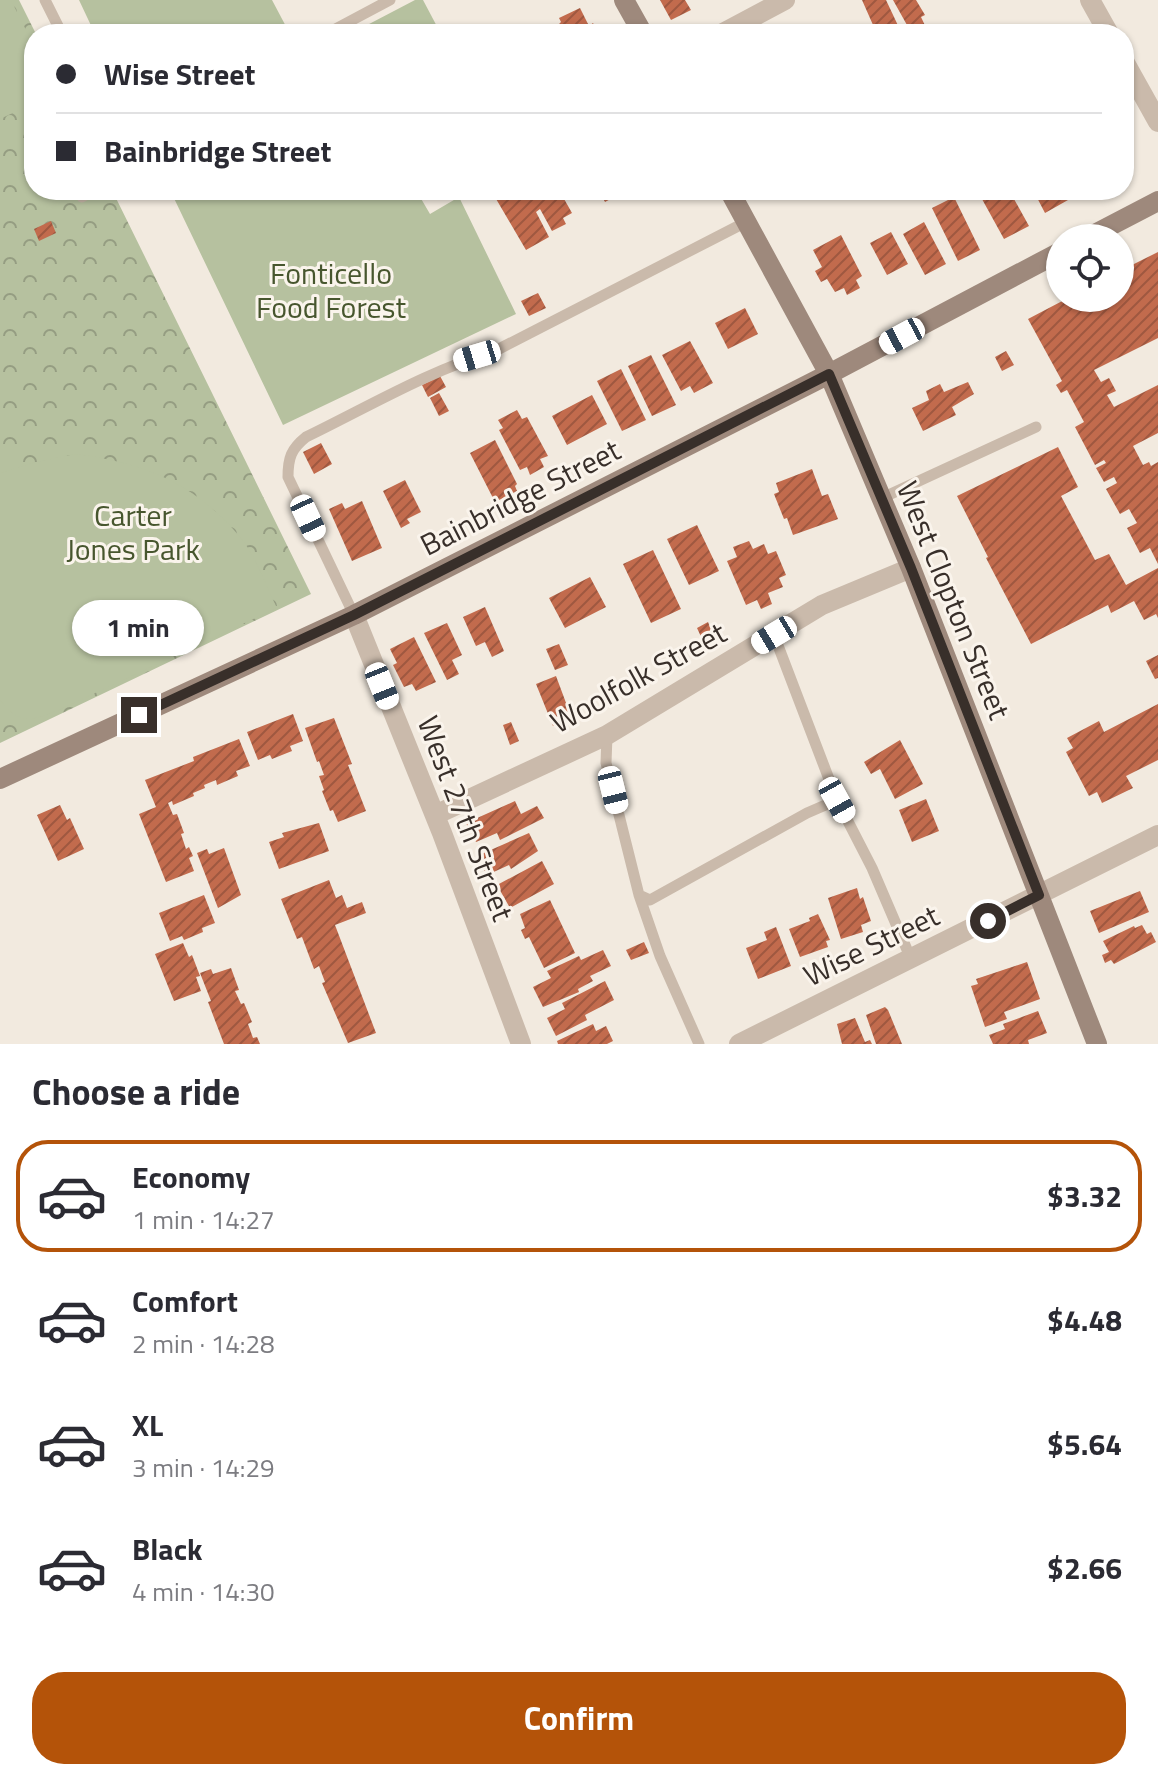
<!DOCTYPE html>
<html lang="en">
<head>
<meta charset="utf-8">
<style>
  body { margin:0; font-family:"Titillium Web",sans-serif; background:#f7f7f7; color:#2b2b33; height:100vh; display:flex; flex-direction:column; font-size:30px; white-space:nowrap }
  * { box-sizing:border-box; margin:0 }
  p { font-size:26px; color:#7c7c81 }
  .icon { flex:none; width:44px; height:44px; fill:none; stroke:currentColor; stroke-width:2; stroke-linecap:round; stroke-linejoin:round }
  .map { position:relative; height:1044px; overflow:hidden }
  .drawer { display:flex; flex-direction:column; background:#fff; flex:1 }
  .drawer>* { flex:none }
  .hud { position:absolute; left:24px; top:24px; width:1110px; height:176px; border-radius:32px; box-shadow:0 2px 6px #0004; display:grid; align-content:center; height:176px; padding:0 32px; background:#fff }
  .controls { position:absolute; left:1046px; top:224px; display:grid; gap:16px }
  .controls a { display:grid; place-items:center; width:88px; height:88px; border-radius:50%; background:#fff; box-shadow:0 2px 6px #0004; font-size:40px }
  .end { position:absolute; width:36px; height:36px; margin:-18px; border:10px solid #382f2a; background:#fff; box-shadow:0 0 0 4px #fff }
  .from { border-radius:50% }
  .bubble { position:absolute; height:56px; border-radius:28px; background:#fff; box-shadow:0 2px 6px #0004; font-size:26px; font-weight:700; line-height:56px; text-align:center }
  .car { position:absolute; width:24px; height:48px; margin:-24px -12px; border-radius:10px; box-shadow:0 0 6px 2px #0007; background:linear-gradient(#fff 24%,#345 0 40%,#fff 0 76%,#345 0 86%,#fff 0) }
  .hud b { display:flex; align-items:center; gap:28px; height:76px; font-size:30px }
  .hud b+b { border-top:2px solid #e1e1e2 }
  .hud i { width:20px; height:20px; background:#2b2b33 }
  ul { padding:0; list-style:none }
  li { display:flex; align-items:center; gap:24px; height:112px; margin:0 16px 12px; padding:0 16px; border:4px solid transparent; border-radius:32px }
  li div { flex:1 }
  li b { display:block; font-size:30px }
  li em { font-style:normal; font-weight:700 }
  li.selected { border-color:#b45309 }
  li>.icon { width:72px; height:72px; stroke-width:1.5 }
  h2 { padding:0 32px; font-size:36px; line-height:96px }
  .primary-button { display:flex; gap:16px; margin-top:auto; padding:16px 32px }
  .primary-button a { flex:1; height:92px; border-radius:32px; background:#b45309; color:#fff; font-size:32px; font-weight:700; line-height:92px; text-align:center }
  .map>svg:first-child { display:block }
</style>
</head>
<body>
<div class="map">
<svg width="1158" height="1044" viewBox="0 0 1158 1044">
  <defs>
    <pattern id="park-crowns" width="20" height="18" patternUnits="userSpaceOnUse" patternTransform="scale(2)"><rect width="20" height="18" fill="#b6c19f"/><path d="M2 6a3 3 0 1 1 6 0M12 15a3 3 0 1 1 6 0" fill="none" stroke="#959d82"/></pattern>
    <pattern id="building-hatch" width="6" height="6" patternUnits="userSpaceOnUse" patternTransform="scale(2)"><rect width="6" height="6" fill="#c26b4d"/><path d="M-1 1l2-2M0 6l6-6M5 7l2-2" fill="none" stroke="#9f5840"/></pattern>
  </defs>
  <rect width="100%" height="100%" fill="#f2eadf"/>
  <path fill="url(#park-crowns)" d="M0,0H19L36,34L34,190H112L311,594L0,743Z"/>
  <path fill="#b6c19f" d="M0,0H11L34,46V103L0,119Z
    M79,0H272L290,34H95Z
    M415,0H423L441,34H350Z
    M170,190H416L430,214L459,197L516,314L283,425Z
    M75,454C142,462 195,483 240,537C256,556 266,586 277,608L61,709C33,720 21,727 0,700V473L36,462Z"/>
  <path fill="url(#building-hatch)" d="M660,0H685L691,10L671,20Z
    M862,0H886L902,34H877Z
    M893,0H916L925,15L921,17L929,34H912Z
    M580,8L589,26L593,23L599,34H562L558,25L561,22L559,18Z
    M813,24L815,28L820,25L824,34H790Z
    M495,190H559L572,213L563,218L566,224L552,231L540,209L536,212L549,237L526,250L492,192Z
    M599,190H627L605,202Z
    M977,190H1009L1029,226L1004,239Z
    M1033,190H1063L1068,200L1045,213Z
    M954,197L980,250L958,261L932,208Z
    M51,221L56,233L39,241L34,229Z
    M924,222L946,264L925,275L903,234Z
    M891,232L908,264L887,275L870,243Z
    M841,235L862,276L856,280L860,288L847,295L844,288L835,292L827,279L821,282L815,271L822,267L813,250Z
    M1158,252V338L1094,370L1101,382L1109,378L1116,391L1107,395L1114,407L1158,385V433L1133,446L1143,465L1149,462L1151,466L1158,462V564L1150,548L1140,553L1127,528L1137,523L1129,509L1120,514L1106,489L1117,483L1114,477L1104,482L1096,468L1106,463L1104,460L1095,465L1075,427L1084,422L1067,390L1061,393L1056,385L1062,381L1028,319L1068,298H1120V271Z
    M538,293L546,308L529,316L521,301Z
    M745,308L758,334L728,349L715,323Z
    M690,341L713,383L694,393L690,386L681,391L662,355Z
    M1006,351L1014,365L1002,371L995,357Z
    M651,355L676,405L652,416L628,366Z
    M621,369L646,420L622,431L597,381Z
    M440,376L446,387L428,397L422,385Z
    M968,382L974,394L952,407L956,415L923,431L912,408L929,400L926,391L940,384L944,392Z
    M439,393L449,411L439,416L430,398Z
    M592,395L607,424L567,445L552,416Z
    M517,410L522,419L527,417L548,456L540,459L544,467L530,475L527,467L520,470L499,430L503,428L498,420Z
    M495,440L517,484L515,486L517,491L495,502L470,453Z
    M321,443L332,464L314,474L303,452Z
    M1058,447L1078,487L1061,496L1095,560L1109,554L1126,585L1158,568V618L1156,614L1144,620L1134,601L1111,613L1108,605L1031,644L986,558L988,557L957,496Z
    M812,469L822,496L828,494L838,519L793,535L787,518L784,519L774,494L779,492L776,483Z
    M405,480L421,512L407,519L410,523L401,528L383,491Z
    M362,501L382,548L352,561L329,509L342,503L345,509Z
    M697,525L719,571L689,585L667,539Z
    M749,541L753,549L764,544L768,554L776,551L786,575L779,578L783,587L768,593L772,604L761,609L757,600L746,605L727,561L737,557L733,547Z
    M653,550L681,609L651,623L623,564Z
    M590,577L606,607L565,628L549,598Z
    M485,607L504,651L492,657L485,642L476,646L463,617Z
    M708,622L714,637L703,641L697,628Z
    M447,623L462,655L452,660L459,674L447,680L424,633Z
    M414,637L436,682L416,691L412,684L404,687L393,665L397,663L390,649Z
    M559,644L568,665L555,670L546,649Z
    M1158,655V678L1155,679L1146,661Z
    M556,676L572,719L553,726L536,684Z
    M1158,704V760L1126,776L1133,788L1102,803L1097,792L1089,796L1066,752L1073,748L1067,738L1099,721L1104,732Z
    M293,714L303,741L290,746L292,751L272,759L270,755L258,760L247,732Z
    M334,718L352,764L348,765L366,811L338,822L333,810L330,811L322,791L324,790L319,776L324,775L319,761L317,762L305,728Z
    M511,722L519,741L510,745L503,725Z
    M239,739L250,766L236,771L238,776L217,785L216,780L204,785L205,788L193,793L194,796L173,805L172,801L168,803L173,815L177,814L184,833L181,834L186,849L189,847L193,856L189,858L194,871L166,882L139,814L156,807L145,780L194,761L193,757Z
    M900,740L923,784L895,799L880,769L871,774L864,762Z
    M926,799L939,831L912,842L899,810Z
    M515,801L521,814L537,806L544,818L500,840L497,833L476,842L466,823Z
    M60,805L67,820L70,818L84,849L58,861L37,815Z
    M319,823L329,851L279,869L269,842L284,837L282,833Z
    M529,833L538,851L511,869L509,865L487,875L477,856Z
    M224,848L241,895L218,908L197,853L207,849L209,854Z
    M542,861L554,884L510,908L497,885Z
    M329,880L336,898L342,895L347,908L362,902L366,913L335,925L376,1033L348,1043L322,983L325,982L319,966L314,969L302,937L297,939L281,899Z
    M857,888L860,899L863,897L871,921L861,925L863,932L841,939L828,898Z
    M1140,891L1149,912L1099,933L1090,911Z
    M204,895L215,923L202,928L203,932L184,940L182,936L170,941L159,913Z
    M550,900L575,953L544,968L529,937L525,939L521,930L525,928L520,914Z
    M818,914L830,940L826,941L828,947L800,957L789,929L810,921L809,918Z
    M1142,925L1147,934L1151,932L1156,942L1114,964L1111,960L1105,963L1102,955L1109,952L1103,941L1134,926L1135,928Z
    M776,927L791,966L758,979L746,948L767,940L764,932Z
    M644,942L649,953L631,960L626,950Z
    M183,943L189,957L192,955L200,976L196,977L201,991L174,1001L155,954Z
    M603,950L611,966L590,976L593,981L578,989L579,992L543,1007L533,987L551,978L547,971L579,956L581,960Z
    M1027,962L1040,999L1004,1012L1007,1019L985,1027L971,986L978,984L976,979Z
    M231,968L239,990L235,991L241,1004L244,1003L252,1022L248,1024L253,1038L257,1037L260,1044H224L208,1002L211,1001L200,973L211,969L213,974Z
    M605,981L614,1000L585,1015L587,1020L556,1036L547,1018L565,1009L562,1003Z
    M885,1007L888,1010L902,1044H876L866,1015Z
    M1038,1011L1047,1033L1028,1040L1029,1044H993L989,1035L1005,1029L1003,1024Z
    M855,1018L865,1042L870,1040L872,1044H842L837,1024Z
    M593,1024L596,1031L606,1026L613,1041L607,1044H558L557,1041Z"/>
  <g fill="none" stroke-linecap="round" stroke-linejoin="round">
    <path stroke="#cabaab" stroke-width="11" d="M45,0L62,34
      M326,34L390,0
      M82,197L95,190
      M882,498L1036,427
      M354,615L288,477C288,458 291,449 306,437C368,407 428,371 495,351L746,222
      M607,735L606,763L639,895L650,900L807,813L837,800L774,635
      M837,800L872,868L911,959
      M639,895L660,956L699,1044"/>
    <path stroke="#cabaab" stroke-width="20" d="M1090,0L1109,34
      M721,34L785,0
      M1124,61L1158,122
      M354,615L442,833L521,1044
      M435,815L607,735L822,605L911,568
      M739,1044L1158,835"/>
    <path stroke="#9e897c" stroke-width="20" d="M624,0L643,34
      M729,190L829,374L911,568L1097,1044
      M1087,238L1158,201
      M0,779L354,615L829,374L1060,252"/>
  </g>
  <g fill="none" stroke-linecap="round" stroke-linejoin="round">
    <path stroke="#382f2a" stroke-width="10" d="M139,715L354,615L829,374L911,568L1039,895L988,921"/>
  </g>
  <g text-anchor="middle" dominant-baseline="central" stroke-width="6" stroke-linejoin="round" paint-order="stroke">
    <g font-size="30" fill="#47562e" stroke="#faf4ec">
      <text x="331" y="273">Fonticello<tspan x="331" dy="34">Food Forest</tspan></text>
      <text x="133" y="515">Carter<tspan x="133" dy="34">Jones Park</tspan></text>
    </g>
    <g font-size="30" fill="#382f2a" stroke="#faf4ec">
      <text transform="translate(520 497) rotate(-27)">Bainbridge Street</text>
      <text transform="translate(954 600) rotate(68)">West Clopton Street</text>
      <text transform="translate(638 677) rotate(-29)">Woolfolk Street</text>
      <text transform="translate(466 818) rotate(69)">West 27th Street</text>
      <text transform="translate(871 945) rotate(-26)">Wise Street</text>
    </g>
  </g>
</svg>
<div class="controls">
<a><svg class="icon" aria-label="locate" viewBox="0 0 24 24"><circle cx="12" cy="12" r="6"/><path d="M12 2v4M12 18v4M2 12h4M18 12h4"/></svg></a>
</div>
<i class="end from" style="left:988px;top:921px"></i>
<i class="end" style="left:139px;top:715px"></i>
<div class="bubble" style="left:72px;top:600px;width:132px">1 min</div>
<i class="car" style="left:902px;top:336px;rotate:242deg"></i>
<i class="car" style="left:477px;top:356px;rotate:253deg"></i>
<i class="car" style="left:308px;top:518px;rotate:155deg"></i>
<i class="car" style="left:774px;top:635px;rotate:239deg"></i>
<i class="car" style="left:382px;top:686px;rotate:158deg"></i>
<i class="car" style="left:613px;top:790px;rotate:166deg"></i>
<i class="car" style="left:837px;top:800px;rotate:151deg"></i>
<div class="hud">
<b><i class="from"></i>Wise Street</b>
<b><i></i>Bainbridge Street</b>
</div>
</div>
<section class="drawer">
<h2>Choose a ride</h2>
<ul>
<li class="selected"><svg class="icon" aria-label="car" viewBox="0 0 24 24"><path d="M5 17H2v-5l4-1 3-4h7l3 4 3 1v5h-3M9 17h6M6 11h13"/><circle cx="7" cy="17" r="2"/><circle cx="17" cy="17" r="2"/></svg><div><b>Economy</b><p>1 min · 14:27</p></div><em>$3.32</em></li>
<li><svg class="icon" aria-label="car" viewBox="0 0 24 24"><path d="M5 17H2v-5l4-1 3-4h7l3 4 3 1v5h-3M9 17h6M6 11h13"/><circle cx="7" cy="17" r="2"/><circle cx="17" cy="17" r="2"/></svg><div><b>Comfort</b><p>2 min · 14:28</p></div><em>$4.48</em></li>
<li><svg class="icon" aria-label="car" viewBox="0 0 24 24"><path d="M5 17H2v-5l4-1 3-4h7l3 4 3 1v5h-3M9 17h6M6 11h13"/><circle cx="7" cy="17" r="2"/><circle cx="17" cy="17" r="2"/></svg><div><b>XL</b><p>3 min · 14:29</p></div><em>$5.64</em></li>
<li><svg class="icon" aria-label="car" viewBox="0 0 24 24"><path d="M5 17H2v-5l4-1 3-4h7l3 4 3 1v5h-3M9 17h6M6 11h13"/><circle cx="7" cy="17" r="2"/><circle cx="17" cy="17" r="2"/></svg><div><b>Black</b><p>4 min · 14:30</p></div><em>$2.66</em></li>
</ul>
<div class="primary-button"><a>Confirm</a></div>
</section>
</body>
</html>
